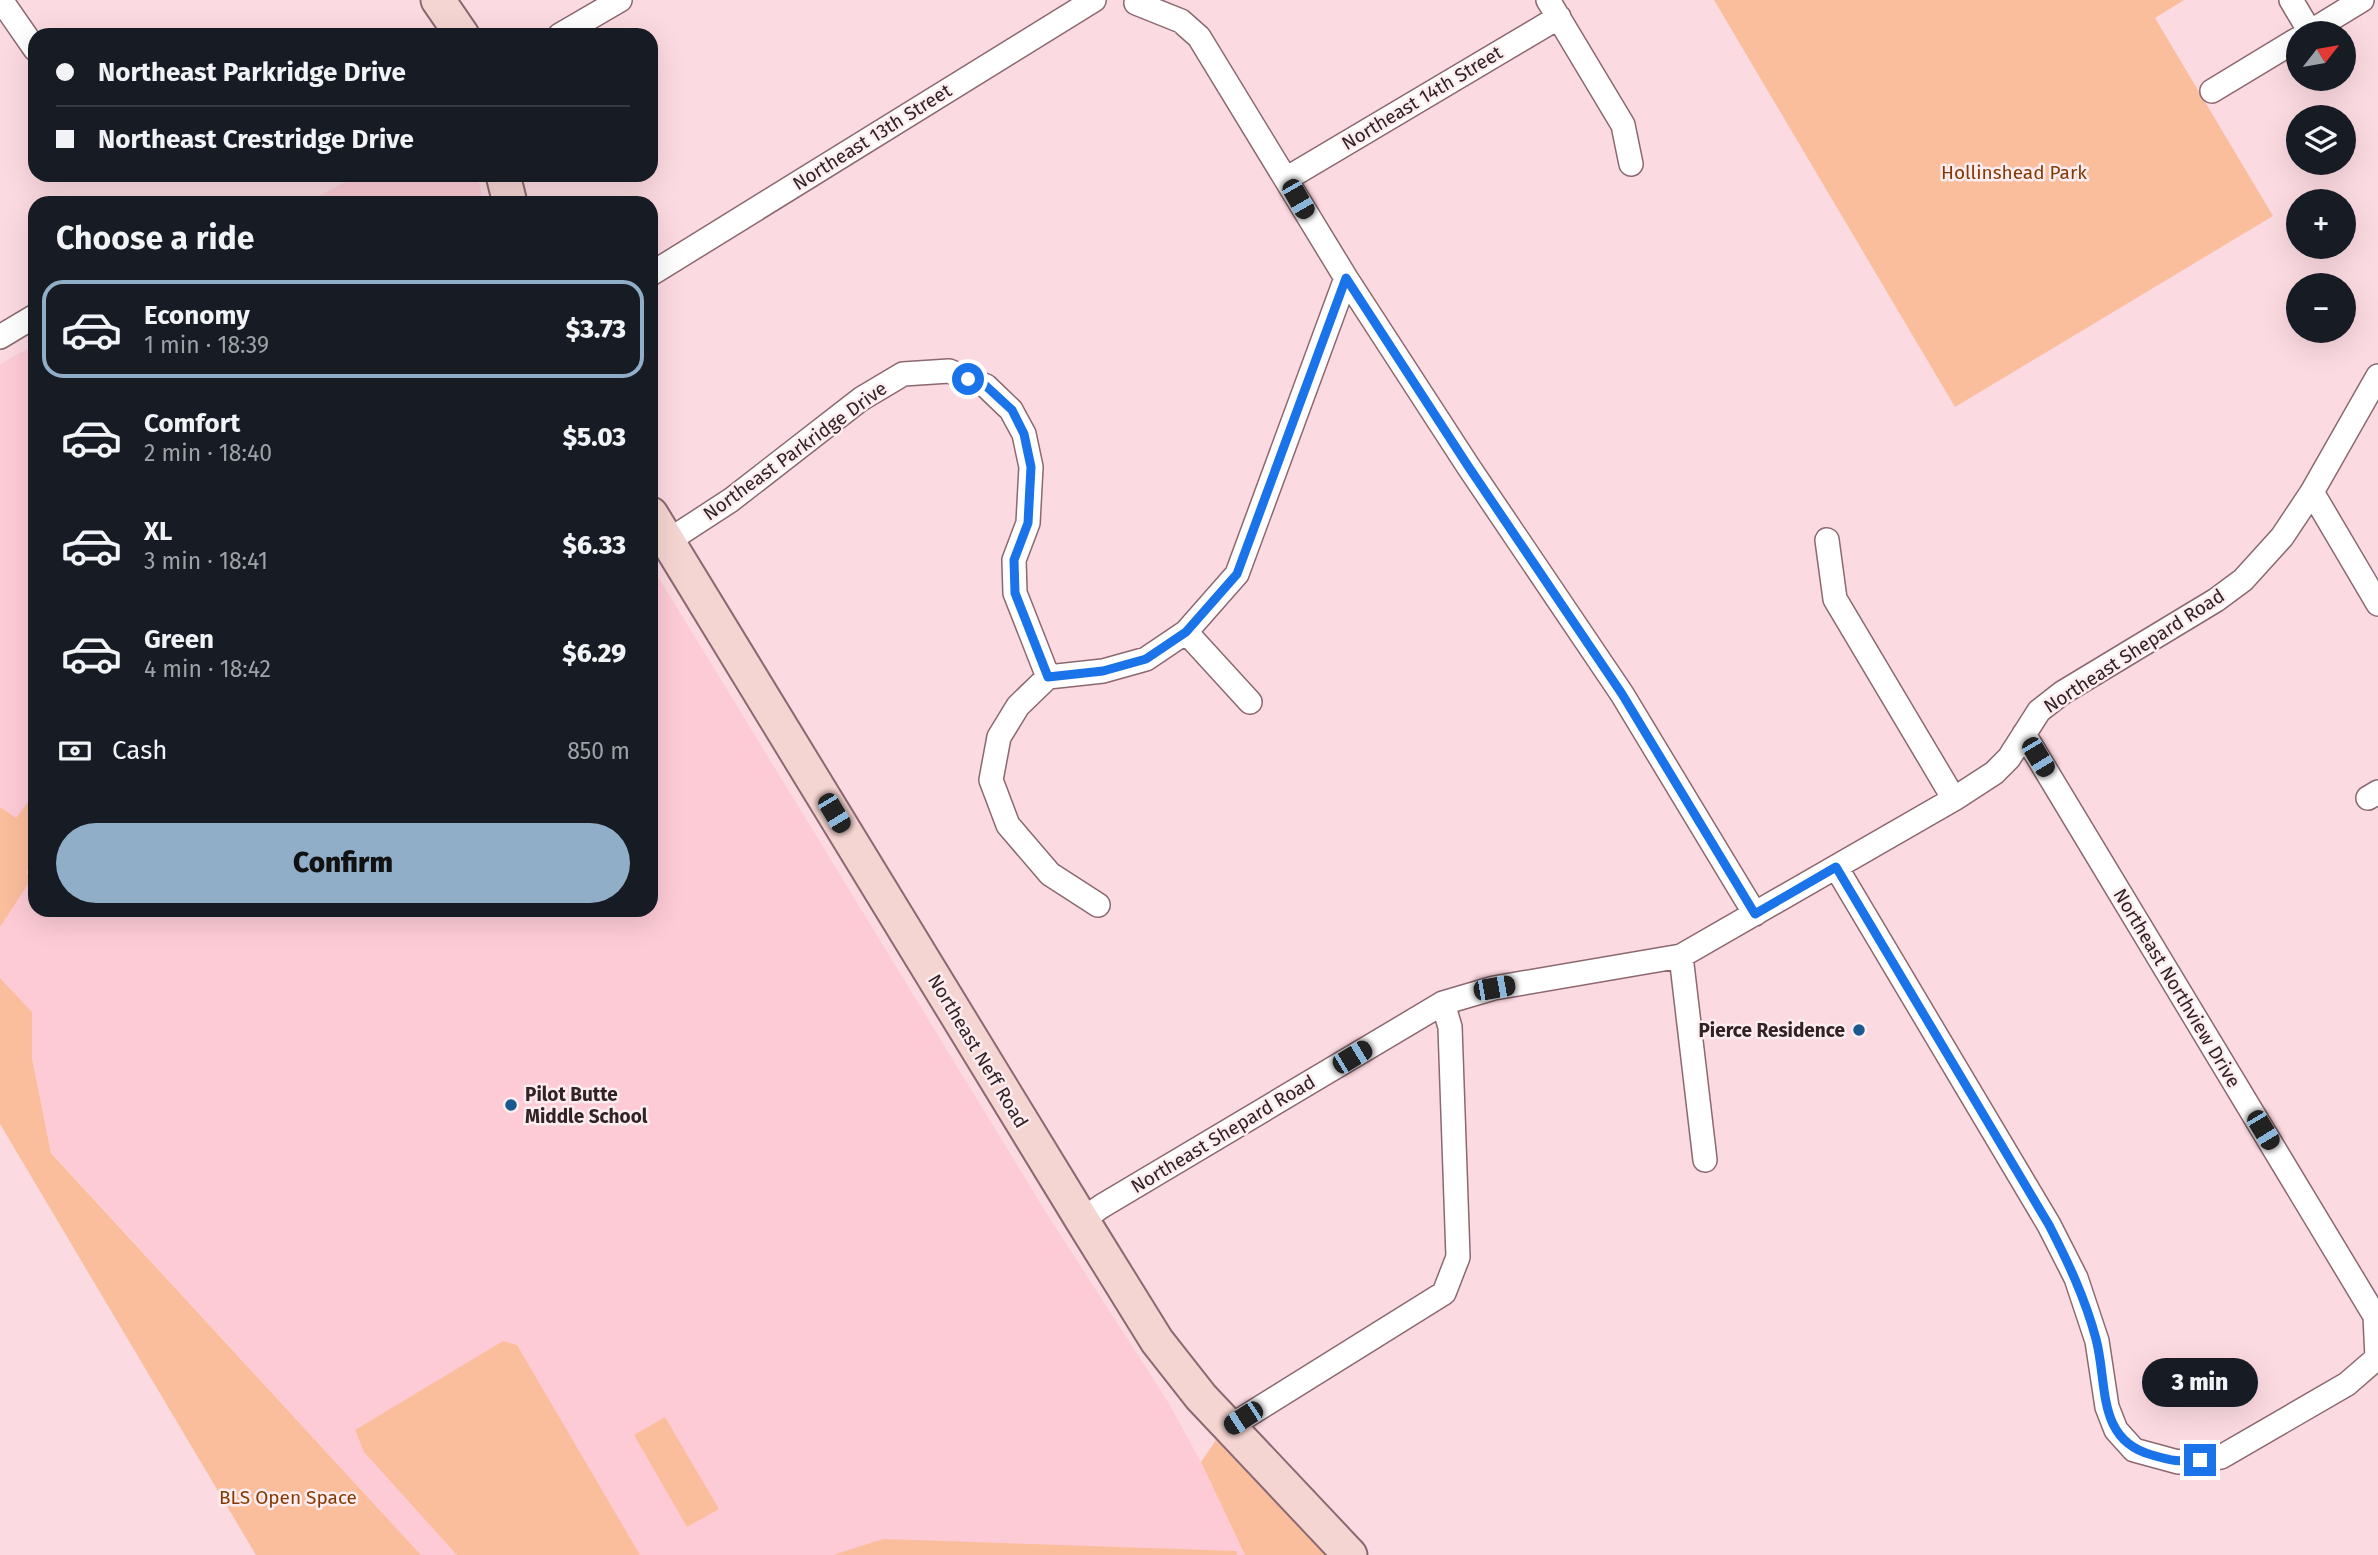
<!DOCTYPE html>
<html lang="en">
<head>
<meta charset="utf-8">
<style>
  body { margin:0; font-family:"Fira Sans",sans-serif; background:#242831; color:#f1f3f6; height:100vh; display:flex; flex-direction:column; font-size:26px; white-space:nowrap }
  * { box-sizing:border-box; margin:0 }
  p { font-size:23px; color:#9ea1a6 }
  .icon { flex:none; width:38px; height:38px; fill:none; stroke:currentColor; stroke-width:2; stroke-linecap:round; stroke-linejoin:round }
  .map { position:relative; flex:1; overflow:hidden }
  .panel { position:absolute; left:28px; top:196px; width:630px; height:721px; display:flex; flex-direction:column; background:#171b24; border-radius:21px; box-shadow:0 7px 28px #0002 }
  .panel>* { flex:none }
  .hud { position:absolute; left:28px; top:28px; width:630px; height:154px; border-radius:21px; box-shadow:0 7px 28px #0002; display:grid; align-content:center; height:154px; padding:0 28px; background:#171b24 }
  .needle { width:46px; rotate:59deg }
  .buttons { position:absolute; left:2286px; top:21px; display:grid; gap:14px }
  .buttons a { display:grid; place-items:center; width:70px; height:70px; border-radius:50%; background:#171b24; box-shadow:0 7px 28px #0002; font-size:35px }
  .end { position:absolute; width:32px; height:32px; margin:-16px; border:9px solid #1a73e8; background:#fff; box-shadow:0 0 0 4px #fff }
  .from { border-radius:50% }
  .bubble { position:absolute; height:49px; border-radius:24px; background:#171b24; box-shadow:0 7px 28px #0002; font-size:23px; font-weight:800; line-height:49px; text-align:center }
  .car { position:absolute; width:21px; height:42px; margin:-21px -10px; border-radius:9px; box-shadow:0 0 5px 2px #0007; background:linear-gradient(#222 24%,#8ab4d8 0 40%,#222 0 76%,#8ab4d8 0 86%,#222 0) }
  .hud b { display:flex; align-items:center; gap:24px; height:66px; font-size:26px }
  .hud b+b { border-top:2px solid #363941 }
  .hud i { width:18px; height:18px; background:#f1f3f6 }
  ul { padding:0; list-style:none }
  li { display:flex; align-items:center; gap:21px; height:98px; margin:0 14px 10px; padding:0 14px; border:4px solid transparent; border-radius:21px }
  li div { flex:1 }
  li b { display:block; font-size:26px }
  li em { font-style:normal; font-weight:800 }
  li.on { border-color:#90aec8 }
  li>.icon { width:63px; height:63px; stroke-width:1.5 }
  h2 { padding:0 28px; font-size:32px; line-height:84px }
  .pay { display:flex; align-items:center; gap:18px; height:77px; padding:0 28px; font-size:26px }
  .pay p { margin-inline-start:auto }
  .primary-button { display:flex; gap:14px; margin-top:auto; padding:14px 28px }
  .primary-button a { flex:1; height:80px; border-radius:42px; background:#90aec8; color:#111; font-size:28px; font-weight:800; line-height:80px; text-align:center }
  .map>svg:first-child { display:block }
</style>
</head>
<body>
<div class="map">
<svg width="2378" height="1555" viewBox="0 0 2378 1555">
  <rect width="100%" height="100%" fill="#fcdae1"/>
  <path fill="#fdcbd6" d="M359,175H477L484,203H305Z
    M35,345V910H651V565L1047,1214L1168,1402L1201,1462L1245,1555H421L51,1152L32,1058V1012L0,978V364Z"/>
  <path fill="#fabe9d" d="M1714,0H2184L2155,18L2273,216L1955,407Z
    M32,797L35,798V863L26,872L32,878L0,927V807L16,818Z
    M0,978L32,1012V1058L51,1153L421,1555H256L0,1124Z
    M503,1341L517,1345L640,1555H457L364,1452L355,1430Z
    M665,1417L719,1509L687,1527L634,1435Z
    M1216,1440L1325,1555H1245L1201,1462Z
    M883,1539L1237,1551V1555H833Z"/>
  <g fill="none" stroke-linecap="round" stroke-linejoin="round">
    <defs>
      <path id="street" d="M1,0L35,49
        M1548,0L1623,125L1631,164
        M2291,0L2310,32
        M1136,3L1181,21L1199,37L1346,278L1468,466L1622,694L1755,914
        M2308,33L2362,0
        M560,35L620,0
        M2212,91L2298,39
        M1286,179L1559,17
        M651,274L1094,0
        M0,337L35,316
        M2312,492L2378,604
        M1827,540L1835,599L1954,799
        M668,541L731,500L861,399L903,374L949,371L986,386L1011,410L1024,434L1031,467L1028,523L1014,560L1015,593L1048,677
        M1186,632L1250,702
        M2368,798L2378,792
        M1836,867L2049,1225L2076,1278L2097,1341L2107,1407L2116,1430L2134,1450L2178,1462L2221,1457L2347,1384L2377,1358L2375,1316L2024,734
        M1098,905L1050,874L1008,825L991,780L999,737L1018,706L1048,677L1103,671L1146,659L1186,632L1237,574L1346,278
        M1681,956L1705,1160
        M1082,1220L1102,1206L1443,1003L1494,988L1681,956L1954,799L1994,773L2009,758L2039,711L2062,693L2216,600L2243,580L2282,537L2312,492L2378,376
        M1229,1427L1444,1293L1458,1257L1450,1027L1443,1003"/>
      <path id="secondary" d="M438,0L462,35
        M503,175L510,203
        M651,514L1082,1220L1157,1341L1201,1397L1350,1555"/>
    </defs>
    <use href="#street" stroke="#8c6870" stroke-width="26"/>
    <use href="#secondary" stroke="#8c6870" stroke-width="37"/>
    <use href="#street" stroke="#fff" stroke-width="23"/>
    <use href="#secondary" stroke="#f5d5d2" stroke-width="33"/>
  </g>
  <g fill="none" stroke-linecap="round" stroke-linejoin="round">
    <path stroke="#1a73e8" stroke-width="9" d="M968,379L986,386L1012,410L1024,434L1031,467L1028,523L1014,560L1015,593L1048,677L1103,671L1146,659L1186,632L1237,574L1346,278L1468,466L1622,694L1755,914L1836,867L2049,1225C2068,1262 2085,1298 2096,1339C2108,1384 2096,1440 2152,1455C2172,1461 2179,1462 2200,1460"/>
  </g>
  <g fill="#1a598f" stroke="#fdecf0" stroke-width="2.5">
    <circle cx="1859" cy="1030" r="7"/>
    <circle cx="511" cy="1105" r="7"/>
  </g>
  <g text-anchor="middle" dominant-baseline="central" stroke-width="5" stroke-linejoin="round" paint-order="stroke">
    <g font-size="19" fill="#312225" stroke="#fdecf0">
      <text transform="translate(1422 98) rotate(-31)">Northeast 14th Street</text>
      <text transform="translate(872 137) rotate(-32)">Northeast 13th Street</text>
      <text transform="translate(795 451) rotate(-36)">Northeast Parkridge Drive</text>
      <text transform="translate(2134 651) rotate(-33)">Northeast Shepard Road</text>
      <text transform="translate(2177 988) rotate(59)">Northeast Northview Drive</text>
      <text transform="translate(978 1051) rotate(59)">Northeast Neff Road</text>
      <text transform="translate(1223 1134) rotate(-31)">Northeast Shepard Road</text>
    </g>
    <g font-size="19" fill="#843a00" stroke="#fdecf0">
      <text x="2014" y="172">Hollinshead Park</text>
      <text x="288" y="1497">BLS Open Space</text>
    </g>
    <g font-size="19" font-weight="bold" fill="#312225" stroke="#fdecf0" text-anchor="end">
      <text x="1845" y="1030">Pierce Residence</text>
      <text x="525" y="1094" text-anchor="start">Pilot Butte<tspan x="525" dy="22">Middle School</tspan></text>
    </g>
  </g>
</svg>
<div class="buttons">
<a><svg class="needle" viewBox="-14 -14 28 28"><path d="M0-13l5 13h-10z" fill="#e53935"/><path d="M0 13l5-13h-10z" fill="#9ea1a6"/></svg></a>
<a><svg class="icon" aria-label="layers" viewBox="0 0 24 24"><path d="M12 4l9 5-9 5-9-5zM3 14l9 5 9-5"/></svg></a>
<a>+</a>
<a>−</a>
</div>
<i class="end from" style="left:968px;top:379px"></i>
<i class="end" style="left:2200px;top:1460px"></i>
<div class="bubble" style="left:2142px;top:1358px;width:116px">3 min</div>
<i class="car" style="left:1298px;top:199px;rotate:150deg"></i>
<i class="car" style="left:2038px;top:757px;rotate:149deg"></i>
<i class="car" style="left:834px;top:813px;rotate:149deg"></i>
<i class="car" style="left:1494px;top:988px;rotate:80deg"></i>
<i class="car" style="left:1352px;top:1057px;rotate:59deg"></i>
<i class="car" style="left:2263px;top:1130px;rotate:149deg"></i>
<i class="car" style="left:1243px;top:1418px;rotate:237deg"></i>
<div class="hud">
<b><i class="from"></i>Northeast Parkridge Drive</b>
<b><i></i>Northeast Crestridge Drive</b>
</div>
<section class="panel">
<h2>Choose a ride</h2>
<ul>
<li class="on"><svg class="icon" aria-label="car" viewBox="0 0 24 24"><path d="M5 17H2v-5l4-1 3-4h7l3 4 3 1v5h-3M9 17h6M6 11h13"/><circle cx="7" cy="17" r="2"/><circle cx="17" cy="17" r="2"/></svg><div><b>Economy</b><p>1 min · 18:39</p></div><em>$3.73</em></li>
<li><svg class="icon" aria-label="car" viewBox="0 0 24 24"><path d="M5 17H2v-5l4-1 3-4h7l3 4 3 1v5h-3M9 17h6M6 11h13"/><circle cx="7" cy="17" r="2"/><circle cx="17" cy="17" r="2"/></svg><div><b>Comfort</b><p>2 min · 18:40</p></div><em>$5.03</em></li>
<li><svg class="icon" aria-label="car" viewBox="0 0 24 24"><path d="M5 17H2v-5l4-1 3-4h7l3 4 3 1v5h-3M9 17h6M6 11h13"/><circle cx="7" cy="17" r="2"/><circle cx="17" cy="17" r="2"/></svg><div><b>XL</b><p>3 min · 18:41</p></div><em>$6.33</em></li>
<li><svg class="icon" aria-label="car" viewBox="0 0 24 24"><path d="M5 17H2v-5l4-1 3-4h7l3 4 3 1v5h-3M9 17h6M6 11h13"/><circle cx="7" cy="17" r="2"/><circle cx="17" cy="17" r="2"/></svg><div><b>Green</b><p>4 min · 18:42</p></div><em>$6.29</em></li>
</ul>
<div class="pay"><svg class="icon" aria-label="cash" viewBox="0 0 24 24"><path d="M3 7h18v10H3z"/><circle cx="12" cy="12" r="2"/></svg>Cash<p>850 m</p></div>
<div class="primary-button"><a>Confirm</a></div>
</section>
</div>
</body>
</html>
